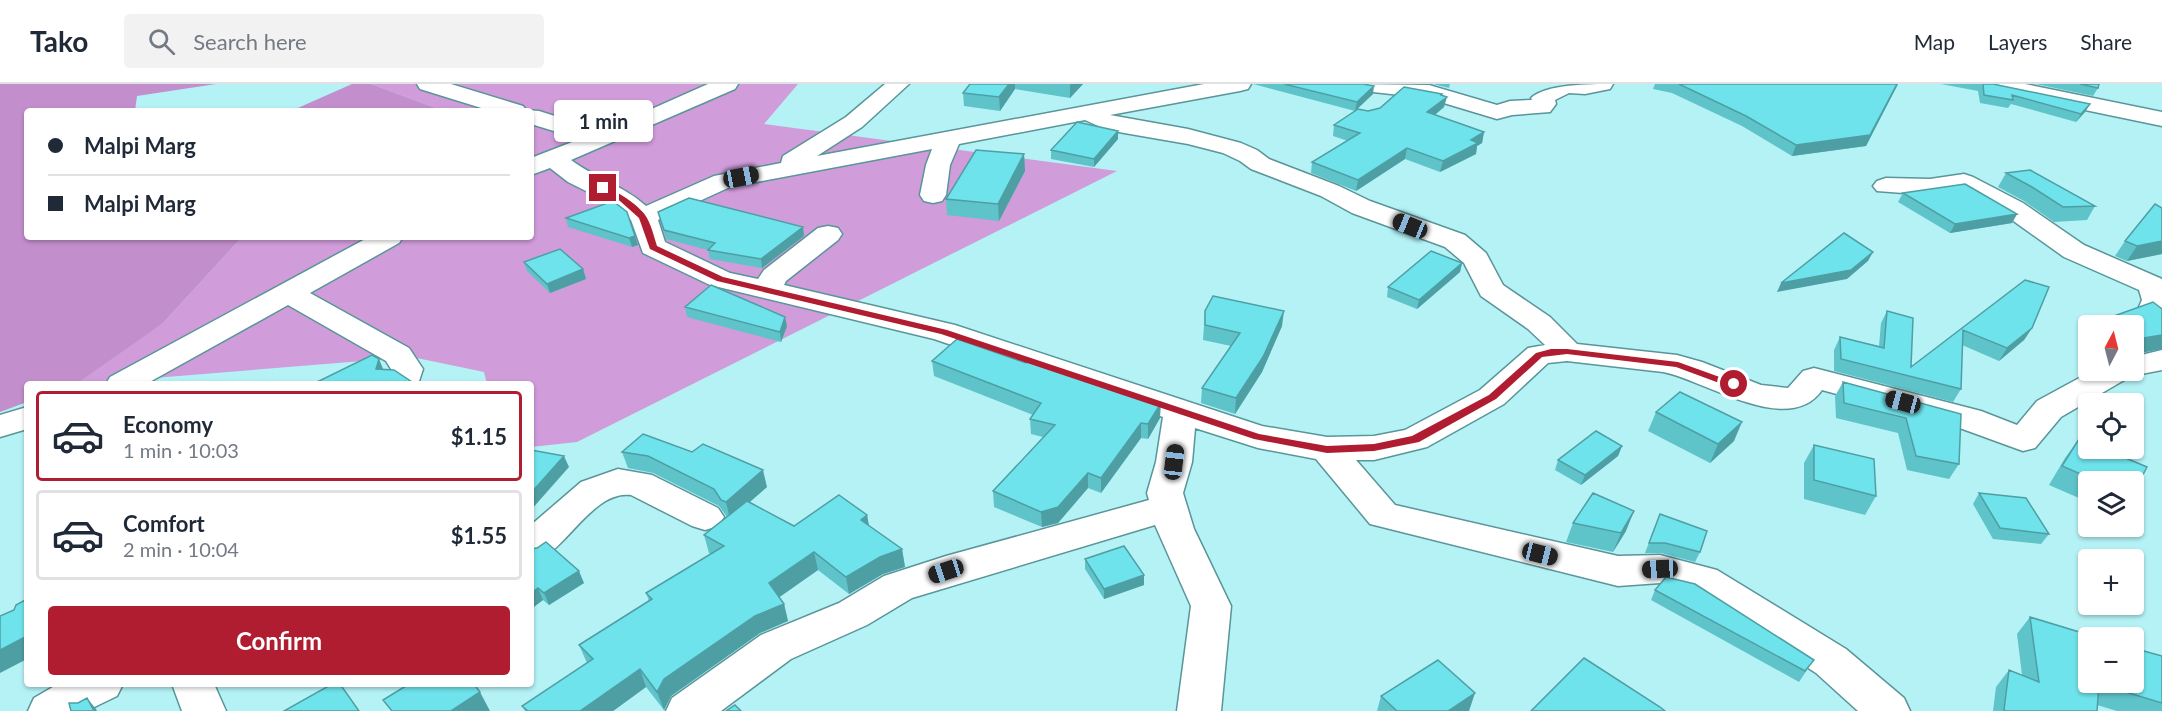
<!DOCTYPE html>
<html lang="en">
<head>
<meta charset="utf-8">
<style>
  body { margin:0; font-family:Lato,sans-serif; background:#f2f2f3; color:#1f2937; height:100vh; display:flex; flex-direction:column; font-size:22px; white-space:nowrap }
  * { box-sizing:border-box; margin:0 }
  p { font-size:20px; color:#747a83 }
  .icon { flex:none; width:33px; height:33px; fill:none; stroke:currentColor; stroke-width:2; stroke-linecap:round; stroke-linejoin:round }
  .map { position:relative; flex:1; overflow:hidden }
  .drawer { position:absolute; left:24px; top:297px; width:510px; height:306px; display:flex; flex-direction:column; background:#fff; border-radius:6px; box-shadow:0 2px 4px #0004 }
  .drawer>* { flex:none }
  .banner { position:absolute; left:24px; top:24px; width:510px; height:132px; border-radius:6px; box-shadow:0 2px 4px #0004; display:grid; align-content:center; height:132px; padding:0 24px; background:#fff }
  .needle { width:39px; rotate:7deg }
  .buttons { position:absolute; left:2078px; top:231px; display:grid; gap:12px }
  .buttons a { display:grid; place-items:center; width:66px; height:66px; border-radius:6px; background:#fff; box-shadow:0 2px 4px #0004; font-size:30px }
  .end { position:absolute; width:27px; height:27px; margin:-14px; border:8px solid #b01d30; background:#fff; box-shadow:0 0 0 3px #fff }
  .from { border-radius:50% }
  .bubble { position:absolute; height:42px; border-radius:6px; background:#fff; box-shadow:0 2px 4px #0004; font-size:20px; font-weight:700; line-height:42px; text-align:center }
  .car { position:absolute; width:18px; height:36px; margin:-18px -9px; border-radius:8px; box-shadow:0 0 4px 2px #0007; background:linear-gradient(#222 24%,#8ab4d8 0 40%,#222 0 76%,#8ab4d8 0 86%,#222 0) }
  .banner b { display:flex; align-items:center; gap:21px; height:57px; font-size:22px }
  .banner b+b { border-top:2px solid #e0e1e3 }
  .banner i { width:15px; height:15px; background:#1f2937 }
  ul { padding:10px 0 0; list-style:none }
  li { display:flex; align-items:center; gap:18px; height:90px; margin:0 12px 9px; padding:0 12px; border:3px solid #e0e1e3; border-radius:6px }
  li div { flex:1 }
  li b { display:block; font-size:22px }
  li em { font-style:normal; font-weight:700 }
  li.selected { border-color:#b01d30 }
  li>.icon { width:54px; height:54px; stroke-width:1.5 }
  .button { display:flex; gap:12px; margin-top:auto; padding:12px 24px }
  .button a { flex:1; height:69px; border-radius:6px; background:#b01d30; color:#fff; font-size:24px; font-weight:700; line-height:69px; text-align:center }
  header { display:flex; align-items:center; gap:36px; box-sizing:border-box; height:84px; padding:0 30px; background:#fff; border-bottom:2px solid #e0e1e3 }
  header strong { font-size:28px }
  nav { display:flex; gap:33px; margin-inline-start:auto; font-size:21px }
  .search { width:420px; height:54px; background:#f2f2f3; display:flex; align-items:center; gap:15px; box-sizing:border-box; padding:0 21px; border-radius:6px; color:#747a83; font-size:22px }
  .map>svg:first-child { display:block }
</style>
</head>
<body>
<header>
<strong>Tako</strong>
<div class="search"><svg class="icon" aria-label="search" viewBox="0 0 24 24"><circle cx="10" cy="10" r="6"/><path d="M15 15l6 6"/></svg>Search here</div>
<nav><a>Map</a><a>Layers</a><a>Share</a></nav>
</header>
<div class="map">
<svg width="2162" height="627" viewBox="0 0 2162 627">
  <rect width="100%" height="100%" fill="#b4f2f6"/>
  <path fill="#d09cda" d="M371,0H798L764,40L1117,87L577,358L531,363V300H487L484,288L412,273L80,300L79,294L163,239L242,153H531V27H444Z"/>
  <path fill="#c38ecc" d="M0,0H216L137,12L135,27H27V153H242L163,239L76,300H27V318L0,328Z
    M352,0H371L444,27H291Z"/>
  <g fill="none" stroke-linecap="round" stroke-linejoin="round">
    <defs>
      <path id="minor" d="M417,0H451L523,22L526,26L539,27L602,47L708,0H738L735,5L571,76C595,94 624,102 646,122L714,92L781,79L783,72L846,33L885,0H909L862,43L817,72L1204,0H1251L1248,5L1240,7L1110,31L1188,45L1241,59L1257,66L1269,75L1339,102L1370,117L1465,151L1486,169L1503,201L1550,233L1577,260L1677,271L1702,278L1761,301L1788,304L1803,287L1814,284L1981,327L2017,341L2037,317L2094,286H2133V273L2162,266V286L2131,292L2061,333L2035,364L2023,367L1957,343L1822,306C1789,354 1705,296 1663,288L1567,277L1548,279L1504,320L1427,363L1374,376H1356L1395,421L1618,472L1660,471L1717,486L1846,565L1904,614L1910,627H1858L1816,589L1691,508L1660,499L1618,502L1370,440L1316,375L1258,364L1195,344L1192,378L1183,409L1194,445L1231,522L1221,627H1177L1191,522L1155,441L912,514L867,541L791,575L721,627H666L672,614L761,551L839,519L884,492L946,472L1149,416L1147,409L1156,378L1163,333L934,255L710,201L643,169L631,136L614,121L568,98L550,84L531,91V74L580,55L531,40V27H491L420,5ZM1085,36L1107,46L1188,60L1223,69L1240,77L1251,85L1321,112L1352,129L1445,163L1464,179L1481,212L1528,245L1545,261L1528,264L1480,306L1405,346L1374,352L1327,353L1262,342L955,241L784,201L786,197L838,156L842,150L838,144L828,142L818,144L764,186L758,195L730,189L665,158L658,136L730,103L932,65L926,81L920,111L924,117L933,119L942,117L946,111L950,81L959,60Z
        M1353,0L1429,1L1497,21L1510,17L1532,16L1531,14C1546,0 1589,0 1613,0L1610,5L1585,10L1569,9L1555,16L1556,20L1550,28L1512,31L1497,35L1427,14L1364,7L1356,5Z
        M1982,0H2025L2162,28V42L1993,7L1985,5Z
        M1964,90L1973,93L2023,119L2084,161L2162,195V242L2151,239L2138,225L2142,216L2139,206L2064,173L2005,131L1960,106L1930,111L1877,107L1873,102L1877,97L1886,94L1930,95Z
        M369,153H403L399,159L310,209L409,264L423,285L418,300H386L391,285L386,277L288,221L146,300H106L110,293Z
        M27,323V345L0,353V331Z
        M618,385L652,391L718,424L724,433L718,442L705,446L692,442L631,411C597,406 571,456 545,472C541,474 535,475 531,476V441L581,398Z
        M58,600H123L117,612L86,627H28L34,614Z
        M172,600H214L226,627H182Z"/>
    </defs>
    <use href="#minor" stroke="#599599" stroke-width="3"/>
    <use href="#minor" fill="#fff" fill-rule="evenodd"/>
  </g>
  <path fill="#5fc3ca" d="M969,0H1083L1070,14L1015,5L1000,27L964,22L963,9L969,2Z
    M1253,0H1363L1373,10L1355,27Z
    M1433,0H1450L1449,4Z
    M1655,0H1898L1866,62L1792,72L1742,42L1672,9L1653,5Z
    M1941,0H1993L2090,20L2085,28L2076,38L2011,20L2008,24L1980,19L1978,7Z
    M2036,0H2099L2098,4L2093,12Z
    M1442,11L1444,23L1435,31L1484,48L1482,59L1477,62L1476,70L1440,88L1405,75L1356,107L1311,89L1312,78L1348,57L1333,52L1334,41L1368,27Z
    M1118,55L1094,83L1051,75V66Z
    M1024,70L1025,87L999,137L947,131L946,115Z
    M2006,89L2095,122L2087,136L2054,138L2024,117L1998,103Z
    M1903,109L2017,130L2012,139L1950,149L1898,118Z
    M613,117L638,161L632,163L568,143L566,134Z
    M2162,125V170L2127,177L2115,172L2125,157Z
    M658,128L803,143L804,152L762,184L710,175L708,166L666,155Z
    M524,178L583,185L586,195L550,209L527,187Z
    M1462,179L1460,188L1417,225L1387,213L1388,203Z
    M2025,196L2032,244L2024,256L1999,277L1962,261L1961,305L1953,318L1834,287V266L1840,253L1879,262L1881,239L1887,227L1911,283Z
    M685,223L787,242L781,258L687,233Z
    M2162,225V265L2134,270L2133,272V242H2096L2100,237Z
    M1205,227L1282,242L1262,288L1235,330L1201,319L1202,304L1231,262L1203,256Z
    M932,277L1160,334L1148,355L1141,354L1101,409L1088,404L1058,439L1042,443L994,423L993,407L1043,353L1031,350L1030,335L1033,331L934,292Z
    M1843,298L1961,330L1959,380L1949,395L1907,386L1898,349L1836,334L1835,312Z
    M1656,328L1734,357L1710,379L1648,347Z
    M2079,355L2133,398H2088V418L2049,401L2065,374Z
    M1814,361L1876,412L1865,431L1804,415V379Z
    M1622,362L1618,372L1581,401L1555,386L1558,376Z
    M622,368H692L767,403L750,418L794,442L867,431L869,442L902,465L905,483L883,490L849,510L818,486L779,513L784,520L788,537L760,549L671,612L664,626L646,603L613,627H525L522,622L587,579L579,561L649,517L646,509L711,470L709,469L704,451L727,433L719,422L653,389L628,384Z
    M1979,409L2049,450L2041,460L1993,455L1973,420Z
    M1660,430L1700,468L1695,478L1661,469H1645Z
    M1573,439L1626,447L1613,468L1566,458Z
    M531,465L584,499L549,521L543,516L531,525Z
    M1085,475L1144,491V501L1104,515L1085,485Z
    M1655,506L1807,586L1799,598L1651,516Z
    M2030,533L2162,572V627H2117L2097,621V627H1993L1996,603L2009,586L2022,591L2017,550Z
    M1381,612L1469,627H1377Z"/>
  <path fill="#4e9fa4" d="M1009,0H1015V5L1000,27L999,13Z
    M1071,0H1083L1070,14V1Z
    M1898,0L1866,62L1792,72L1796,61Z
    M1374,2L1373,10L1355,27L1357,18Z
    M1442,10L1441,17L1447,13L1444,23L1425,39L1427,28Z
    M2090,20L2085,28L2076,38L2081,30Z
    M1118,47V55L1094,83V75Z
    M1484,48L1482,59L1477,62L1476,70L1440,88L1443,77L1471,56Z
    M1407,64L1405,75L1356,107L1358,96Z
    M1024,70L1025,87L999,137L998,120Z
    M2017,130L2012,139L1950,149L1955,140Z
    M803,143L804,152L762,184L761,175Z
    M635,152L638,161L632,163L629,154Z
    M2162,157V170L2127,177L2137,162Z
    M1873,168L1868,177L1847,195L1777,208L1781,199Z
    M1462,179L1460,188L1417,225L1419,216Z
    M583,185L586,195L550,209L547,200Z
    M1284,227L1282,242L1262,288L1235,330L1236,314Z
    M785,233L787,242L781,258L780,248Z
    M2032,244L2024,256L1999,277L2007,264Z
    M2162,251V265L2134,270L2142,259L2144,254Z
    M379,275L386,292L376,285Z
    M1161,319L1160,334L1148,355V340Z
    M1742,338L1734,357L1710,379L1718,360Z
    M1141,339V354L1101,409V394Z
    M1622,362L1618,372L1581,401L1585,391Z
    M564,372L569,383L531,426V409Z
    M763,386L767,403L730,435L726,418Z
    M1088,389V404L1058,439L1042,443L1041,428Z
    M1634,427L1626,447L1613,468L1621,449Z
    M867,431L870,448L861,436Z
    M902,465L905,483L883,490L849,510L846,493L880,473Z
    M814,468L818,486L774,517L769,499Z
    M579,487L584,499L549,521L544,509Z
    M1144,491V501L1104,515V505Z
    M538,504L543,516L531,525V509Z
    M784,520L788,537L760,549L671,612L664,626L657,608L664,595L755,532Z
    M27,552V575L0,589V566Z
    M640,585L646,603L613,627H580Z
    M480,608L490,627H451Z
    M1475,609L1469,627H1448Z
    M87,614L96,625L97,627H94Z"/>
  <path fill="#6fe3eb" stroke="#4e9fa4" stroke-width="1.5" d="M970,0H1009L999,13L963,9Z
    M1284,0H1363L1374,2L1357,18Z
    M1679,0H1897L1870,51L1796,61L1746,32Z
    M1983,0H1993L2090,20L2081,30L2012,11L2013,16L1984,11Z
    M2080,0H2099L2098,4Z
    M1404,3L1442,10L1441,11L1447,13L1427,28L1484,48L1471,56L1478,59L1443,77L1407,64L1358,96L1312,78L1360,49L1334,41L1358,25L1368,27L1380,24Z
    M1077,38L1118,47L1094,75L1051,66Z
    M976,66L1024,70L998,120L946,115Z
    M2030,86L2095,122L2063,123L2032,103L2006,89Z
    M1965,100L2017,130L1955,140L1903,109Z
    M689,114L803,143L761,175L708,166L715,159L664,146L658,128Z
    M613,117L627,128L635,152L629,154L566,134Z
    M2155,120L2162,124V157L2137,162L2125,157Z
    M1844,149L1873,168L1851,186L1781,199Z
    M560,165L583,185L547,200L524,178Z
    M1431,167L1462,179L1419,216L1388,203Z
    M2025,196L2049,203L2032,244L2007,264L1963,246L1961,305L1841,275L1840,253L1884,264L1887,227L1913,234L1911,283Z
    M711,201L785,233L780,248L685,223Z
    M1213,212L1284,227L1263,273L1236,314L1202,304L1240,249L1205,241V227Z
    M2153,218L2162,225V251L2144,254L2142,259L2133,254V242H2109L2100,237Z
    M957,255L1026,279L1028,277L1059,288L1061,286L1161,319L1148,340L1141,339L1101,394L1088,389L1058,423L1041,428L993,407L1055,341L1030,335L1041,319L932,277Z
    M372,271L379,275L376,285L394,286L415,300H319L317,298Z
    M1843,298L1961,330L1959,380L1916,372L1906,334L1844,319Z
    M1680,308L1742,338L1718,360L1656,328Z
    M1596,347L1622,362L1585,391L1558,376Z
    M643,350L692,368L703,360L763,386L726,418L721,416L714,405L648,372L622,368Z
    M2079,355L2088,359V364H2102L2147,383L2133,410V398H2099L2062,382Z
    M1814,361L1874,375L1876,412L1814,396Z
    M531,366L564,372L531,409Z
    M1593,409L1634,427L1621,449L1573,439Z
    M1979,409L2026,414L2049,450L2000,444Z
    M839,411L867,431L861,436L902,465L880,473L846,493L814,468L769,499L784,520L755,532L664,595L657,608L640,585L580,627H528L522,622L593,575L579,561L652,515L646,509L724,462L704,451L747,417L794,442Z
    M1660,430L1707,447L1700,468L1665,459H1649Z
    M546,458L579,487L544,509L538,504L531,509V465L537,464Z
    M1124,462L1144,491L1104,505L1085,475Z
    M1666,493L1695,500L1814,576L1805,587L1655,506Z
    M27,515V552L0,566V532L14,526L16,521Z
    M2030,533L2099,554H2088V598H2133V564L2162,572V619L2099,600L2097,627H2006L2004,626L2009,586L2039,598Z
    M1584,574L1660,623L1665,627H1531Z
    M1438,576L1475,609L1448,627H1397L1381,612Z
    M332,600H340L359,627H284Z
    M409,600H474L480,608L451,627H392L383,616Z
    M87,614L94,627H71L69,619H78Z
    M735,621L741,627H726Z"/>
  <path fill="#b01d30" d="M600,103C612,102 642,123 647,134C652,143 654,153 657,162L723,193L947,246L1259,350L1327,362L1374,360L1412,352L1489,311L1536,269L1551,265H1567L1678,278L1739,300L1730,303L1676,283L1567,270L1542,273L1496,315L1419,358L1374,367L1327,369L1254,355L941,250L717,197L650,165L639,134L620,117L600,106Z"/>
</svg>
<div class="buttons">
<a><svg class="needle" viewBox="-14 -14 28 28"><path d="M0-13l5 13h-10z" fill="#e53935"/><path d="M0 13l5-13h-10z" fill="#747a83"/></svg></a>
<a><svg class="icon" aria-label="locate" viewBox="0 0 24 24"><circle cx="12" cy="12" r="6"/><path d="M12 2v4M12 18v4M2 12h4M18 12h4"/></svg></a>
<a><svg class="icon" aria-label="layers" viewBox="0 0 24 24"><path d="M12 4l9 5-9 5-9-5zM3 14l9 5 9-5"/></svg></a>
<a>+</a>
<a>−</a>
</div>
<i class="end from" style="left:1734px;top:300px"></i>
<i class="end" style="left:603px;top:104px"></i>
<div class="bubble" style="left:554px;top:16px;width:99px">1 min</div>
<i class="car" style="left:741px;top:93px;rotate:79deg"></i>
<i class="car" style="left:1410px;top:142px;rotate:292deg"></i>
<i class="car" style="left:1903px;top:318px;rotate:285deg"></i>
<i class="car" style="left:1174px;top:378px;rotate:7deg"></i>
<i class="car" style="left:1540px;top:470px;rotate:104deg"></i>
<i class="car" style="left:1660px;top:485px;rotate:267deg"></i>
<i class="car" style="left:946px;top:487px;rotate:252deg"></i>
<div class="banner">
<b><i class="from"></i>Malpi Marg</b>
<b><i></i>Malpi Marg</b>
</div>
<section class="drawer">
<ul>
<li class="selected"><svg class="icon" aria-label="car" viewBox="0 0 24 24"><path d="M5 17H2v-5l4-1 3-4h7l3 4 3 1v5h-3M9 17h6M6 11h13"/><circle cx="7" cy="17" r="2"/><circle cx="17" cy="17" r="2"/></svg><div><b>Economy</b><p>1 min · 10:03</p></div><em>$1.15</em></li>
<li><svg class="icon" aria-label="car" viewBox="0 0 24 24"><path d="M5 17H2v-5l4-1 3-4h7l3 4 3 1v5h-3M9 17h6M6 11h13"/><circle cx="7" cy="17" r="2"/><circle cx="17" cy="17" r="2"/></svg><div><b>Comfort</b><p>2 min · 10:04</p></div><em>$1.55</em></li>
</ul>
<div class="button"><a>Confirm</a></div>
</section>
</div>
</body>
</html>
